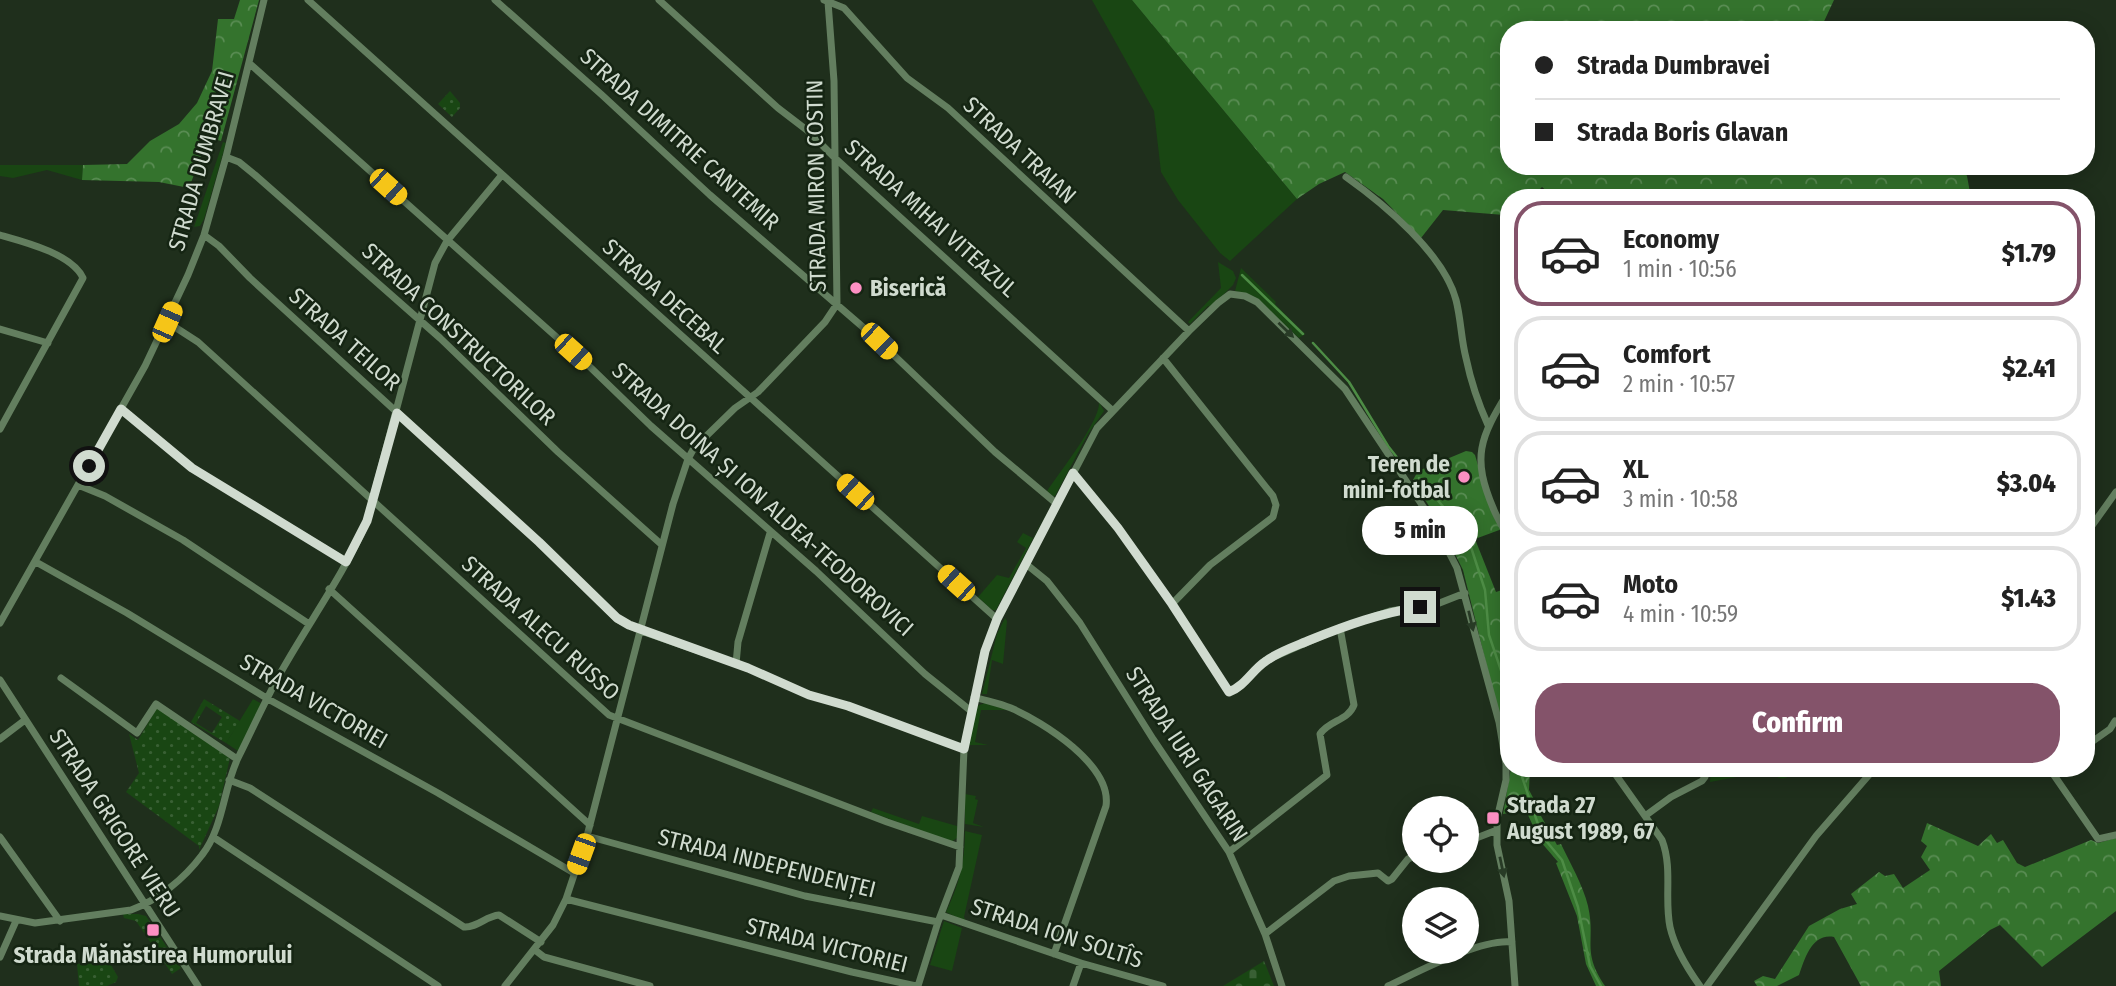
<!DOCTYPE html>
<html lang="en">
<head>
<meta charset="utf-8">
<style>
  body { margin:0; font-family:"Fira Sans Condensed",sans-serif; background:#f6f6f6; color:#222; height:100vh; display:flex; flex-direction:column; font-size:26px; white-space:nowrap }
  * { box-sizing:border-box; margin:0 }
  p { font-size:23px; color:#767676 }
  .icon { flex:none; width:38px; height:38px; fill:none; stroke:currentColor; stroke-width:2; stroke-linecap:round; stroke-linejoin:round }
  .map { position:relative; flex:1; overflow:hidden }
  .sheet { position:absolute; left:1500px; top:189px; width:595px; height:588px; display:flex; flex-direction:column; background:#fff; border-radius:28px; box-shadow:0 4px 18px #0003 }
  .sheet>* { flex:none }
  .hud { position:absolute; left:1500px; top:21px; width:595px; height:154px; border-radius:28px; box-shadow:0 4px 18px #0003; display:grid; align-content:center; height:154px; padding:0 35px; background:#fff }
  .tools { position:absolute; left:1402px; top:796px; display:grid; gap:14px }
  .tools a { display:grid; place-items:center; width:77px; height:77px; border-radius:50%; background:#fff; box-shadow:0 4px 18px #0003; font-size:35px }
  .end { position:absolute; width:32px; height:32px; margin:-16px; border:9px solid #d0dbcf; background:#111; box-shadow:0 0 0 4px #111 }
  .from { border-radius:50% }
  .bubble { position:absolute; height:49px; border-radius:24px; background:#fff; box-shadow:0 4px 18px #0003; font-size:23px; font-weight:800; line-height:49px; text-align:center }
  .car { position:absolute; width:21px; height:42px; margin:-21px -10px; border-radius:9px; box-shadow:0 0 5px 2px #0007; background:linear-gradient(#f5c518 24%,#345 0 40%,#f5c518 0 76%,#345 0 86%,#f5c518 0) }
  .hud b { display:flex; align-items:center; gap:24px; height:66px; font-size:26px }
  .hud b+b { border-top:2px solid #e0e0e0 }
  .hud i { width:18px; height:18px; background:#222 }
  ul { padding:12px 0 0; list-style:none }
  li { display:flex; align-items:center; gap:21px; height:105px; margin:0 14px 10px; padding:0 21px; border:4px solid #e0e0e0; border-radius:28px }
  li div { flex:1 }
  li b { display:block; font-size:26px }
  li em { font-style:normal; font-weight:800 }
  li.on { border-color:#84536a }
  li>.icon { width:63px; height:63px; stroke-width:1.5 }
  .button { display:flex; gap:14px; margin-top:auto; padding:14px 35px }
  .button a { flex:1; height:80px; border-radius:28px; background:#84536a; color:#fff; font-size:28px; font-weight:800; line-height:80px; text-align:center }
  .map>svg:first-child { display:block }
</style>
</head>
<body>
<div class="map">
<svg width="2116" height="986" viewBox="0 0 2116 986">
  <defs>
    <pattern id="forest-crowns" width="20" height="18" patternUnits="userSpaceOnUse" patternTransform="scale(1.75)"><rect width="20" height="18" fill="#34732d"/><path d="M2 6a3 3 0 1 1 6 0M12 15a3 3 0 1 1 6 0" fill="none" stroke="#5a8d54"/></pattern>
    <pattern id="cemetery-stones" width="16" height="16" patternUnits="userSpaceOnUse" patternTransform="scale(1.75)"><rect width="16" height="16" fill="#194613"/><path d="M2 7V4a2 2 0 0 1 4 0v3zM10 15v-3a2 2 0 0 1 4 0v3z" fill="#396034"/></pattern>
    <pattern id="garden-dots" width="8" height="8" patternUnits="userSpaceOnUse" patternTransform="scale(1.75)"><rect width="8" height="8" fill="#194613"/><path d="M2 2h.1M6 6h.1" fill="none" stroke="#396034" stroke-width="1.8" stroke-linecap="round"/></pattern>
  </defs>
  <rect width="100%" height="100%" fill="#1f2f1c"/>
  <path fill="#194613" d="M1092,0H1132L1297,199L1230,261L1220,253L1178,200L1161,172L1154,111Z
    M223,142L226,143L204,219L200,226L194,227Z
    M0,165H83L82,180L47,170L13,178L0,176Z
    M1218,262L1233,271L1236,278L1233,285L1211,307L1208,306L1190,324L1188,322L1221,288Z
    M1241,268L1276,302L1275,304L1305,334L1299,338L1253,296L1235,291Z
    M1099,402L1104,411L1088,434L1055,496H1053L1047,491C1059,473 1101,420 1099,402Z
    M1049,508L996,610H992L978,597L997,575L1009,578L1026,548L1017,542L1023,533L1033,538Z
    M1005,618L1007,621L1003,664L992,660L987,694H982L997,634Z
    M253,699L262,704L238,751L226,743Z
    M985,703L1009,710H981L975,742L988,745H968L977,706Z
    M1719,768H1798C1791,774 1786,782 1777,777L1742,776L1710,782L1711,771Z
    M965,794L976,796L975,799L978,800L973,823L984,827L965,824Z
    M873,808L919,824L922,816L957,826V838L951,842L871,812Z
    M965,831L982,835L964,917L966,922L946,912C959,885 965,861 965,831Z
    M944,921L962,928L952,971L930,965Z"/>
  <path fill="url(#forest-crowns)" d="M240,0H259L221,141L208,137L189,188L159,182L82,180L83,165L127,164L150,141L179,124L197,103L212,71L218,19H234Z
    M1132,0H1834L1820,30H1508V166H1961L1967,176L1971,198H1555L1542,187L1531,198H1508V220L1504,215L1443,210L1421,238L1383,199L1345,172L1319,184L1297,199Z
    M1466,451L1472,452L1475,455L1491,510L1502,529L1475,539L1496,592L1508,588V647H1504L1508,659V752L1463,570L1440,524L1413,480L1418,471Z
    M1511,768H1530L1529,790L1540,811L1523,810L1503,814Z
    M1528,815L1541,816L1557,845L1561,844C1570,863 1583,885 1588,906C1596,941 1581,951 1605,986H1596L1586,964L1577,916L1556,863L1558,862L1540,841Z
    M1927,823L1978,846L1991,834L1997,843L2003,840L2017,863L2025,867L2091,840L2098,843L2116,838V911L2042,967L2000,925L1990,930L1939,971L1941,986H1861L1834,937C1812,933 1805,958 1799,975L1777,986H1757L1754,981L1763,976L1775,979L1809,926L1840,909L1857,904L1851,894L1879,872L1885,876L1894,874L1903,888L1930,870L1921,857L1927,846L1921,841Z"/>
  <path fill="url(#cemetery-stones)" d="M1264,961L1274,986H1223Z"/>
  <path fill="url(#garden-dots)" fill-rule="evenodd" d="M450,91L460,103V108L452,117L438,104Z
    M204,699L240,721L226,743L191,722ZM206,706L222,717L212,733L196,723Z
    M157,708L230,758L219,806L199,850V846L126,792L139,773L129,734L138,740Z
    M123,914H138L146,916L181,968L172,974L136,921L124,918Z
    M108,960L118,977L116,982L107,986H79L77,964Z"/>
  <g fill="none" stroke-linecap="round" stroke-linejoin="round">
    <path stroke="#4d8c45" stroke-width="2.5" d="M1242,275L1303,334
      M1313,343L1349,382L1388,446L1407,470
      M1419,478L1467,535L1485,590L1489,635L1508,691
      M1519,768L1542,836L1562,860L1578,907L1590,966L1601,986"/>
    <path stroke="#637e5f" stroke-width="7" d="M308,0L997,619
      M495,0L602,95L710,195L879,341L995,452L1057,504
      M659,0L778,108L808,131L835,158L1112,410
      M824,0L844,8L907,78L948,108L1189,331
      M249,63L589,366L651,426L816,571L925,674L971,711
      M226,157L239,162L255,175L440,338L558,452L662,545
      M1346,177C1384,204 1444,254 1456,300C1461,319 1461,339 1466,358C1471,382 1478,403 1488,425
      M0,235C25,242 72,254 83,278L0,429
      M204,235L219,246L250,278L539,542L617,619L641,631L748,668L809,695L848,706L964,749
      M167,322L198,342L609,715L887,822L960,847
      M0,329L48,343
      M1163,358L1273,496L1276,505L1273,517L1210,565L1172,604
      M1508,392C1480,438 1471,457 1494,510C1498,520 1505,529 1508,540
      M121,409L192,468L347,562
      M1073,473L1118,528L1172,604L1229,692L1238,688L1265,661L1340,628
      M78,485L105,496L183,540L309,624
      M2086,534L2116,492
      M36,562L127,613L268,699L438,793L574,873
      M1026,564L1047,581L1080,623L1153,739L1229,852L1265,934L1282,986
      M329,589L590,825
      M0,623L145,366L188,275L204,235L226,157L264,0
      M736,664L738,642L770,533
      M61,678L137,733L156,704L237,759
      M0,680L198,986
      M974,697C987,701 999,703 1011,708C1043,722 1112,765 1106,806L1054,954
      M0,739L25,720
      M2086,746L2110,729L2115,721
      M1611,768L1662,840C1673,869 1664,898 1670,927C1675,949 1687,968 1700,986
      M2049,768L2098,839L2116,835
      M229,780L250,788L464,927C477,928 486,916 499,915L541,942
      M1645,816L1671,797L1702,781L1705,777L1703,768
      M587,836L805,896L938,922
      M0,837L60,921
      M213,837L438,986
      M1466,842L1497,830
      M1229,852L1327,775L1320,734C1329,720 1348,721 1354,705L1340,628L1390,611L1437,604L1465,593
      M566,899L852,972L916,986
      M941,915L1081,963L1163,986
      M0,916L35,923L131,910C158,900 184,879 202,855C224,827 223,787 239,756C254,726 268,694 285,665C312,618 345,572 367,521L435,263L447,241L501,176
      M1265,934L1334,881L1349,876L1378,873L1388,881L1392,879L1408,859L1414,856
      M535,950L544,957L650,986
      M0,957L16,921
      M505,986L553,925L566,899L587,836L673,504L688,459L694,448L735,408L758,392L825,322L837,304L834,81L828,2
      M918,986L938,922L959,867L964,749L985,651L997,619L1097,428L1189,331L1218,303L1230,294L1245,296L1257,302L1345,389L1434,523L1457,568L1499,722L1506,764V780L1497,819V845L1509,901L1515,986
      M1073,986L1081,963
      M1388,986C1418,972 1481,938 1512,942
      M1707,986L1816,836L1875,768"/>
  </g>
  <defs><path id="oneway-solid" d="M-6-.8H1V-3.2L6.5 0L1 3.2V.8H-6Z" transform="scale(1.75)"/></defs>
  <g fill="#283b26">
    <use href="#oneway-solid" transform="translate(1286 330) rotate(44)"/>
    <use href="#oneway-solid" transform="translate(1471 621) rotate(77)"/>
    <use href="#oneway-solid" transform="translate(1502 867) rotate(78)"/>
  </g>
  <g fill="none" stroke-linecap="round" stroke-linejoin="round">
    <path stroke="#d0dbcf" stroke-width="9" d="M89,466L121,409L192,468L346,562L367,521L397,413L539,542L617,618L629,625L748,668L809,695L848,706L964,749L985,651L997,619L1073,473L1118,528L1172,604L1229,692C1245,686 1252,670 1266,661C1278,652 1296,646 1310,640C1347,625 1381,613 1420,607"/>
  </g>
  <g fill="#fc8fc2" stroke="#152513" stroke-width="2.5">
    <circle cx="856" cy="288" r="7"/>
    <circle cx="1464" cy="477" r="7"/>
    <rect x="1486" y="811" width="14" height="14" rx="3.5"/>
    <rect x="146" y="923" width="14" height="14" rx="3.5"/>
  </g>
  <g text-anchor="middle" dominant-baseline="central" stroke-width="5" stroke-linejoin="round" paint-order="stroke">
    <g font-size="23" fill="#d0dbcf" stroke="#152513">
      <text transform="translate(680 139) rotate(42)">STRADA DIMITRIE CANTEMIR</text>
      <text transform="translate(1020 150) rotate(43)">STRADA TRAIAN</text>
      <text transform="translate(201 161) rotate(-74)">STRADA DUMBRAVEI</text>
      <text transform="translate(816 186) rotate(-91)">STRADA MIRON COSTIN</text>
      <text transform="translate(931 218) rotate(42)">STRADA MIHAI VITEAZUL</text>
      <text transform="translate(665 296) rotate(42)">STRADA DECEBAL</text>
      <text transform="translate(459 334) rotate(43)">STRADA CONSTRUCTORILOR</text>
      <text transform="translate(345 339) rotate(42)">STRADA TEILOR</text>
      <text transform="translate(763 499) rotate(42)">STRADA DOINA ȘI ION ALDEA-TEODOROVICI</text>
      <text transform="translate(541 628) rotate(42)">STRADA ALECU RUSSO</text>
      <text transform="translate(314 701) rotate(30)">STRADA VICTORIEI</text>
      <text transform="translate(1187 754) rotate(57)">STRADA IURI GAGARIN</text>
      <text transform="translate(115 823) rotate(57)">STRADA GRIGORE VIERU</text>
      <text transform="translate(767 863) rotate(14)">STRADA INDEPENDENȚEI</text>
      <text transform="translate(1057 933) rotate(18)">STRADA ION SOLTÎS</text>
      <text transform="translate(827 945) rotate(14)">STRADA VICTORIEI</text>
    </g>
    <g font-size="23" font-weight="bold" fill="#d0dbcf" stroke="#152513" text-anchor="start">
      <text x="870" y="288">Biserică</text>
      <text x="1450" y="464" text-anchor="end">Teren de<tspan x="1450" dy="26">mini-fotbal</tspan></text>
      <text x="1507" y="805">Strada 27<tspan x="1507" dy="26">August 1989, 67</tspan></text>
      <text x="153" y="955" text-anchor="middle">Strada Mănăstirea Humorului</text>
    </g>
  </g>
</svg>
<div class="tools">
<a><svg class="icon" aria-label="locate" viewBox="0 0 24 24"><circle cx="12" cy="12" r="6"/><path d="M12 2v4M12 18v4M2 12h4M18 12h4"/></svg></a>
<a><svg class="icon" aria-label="layers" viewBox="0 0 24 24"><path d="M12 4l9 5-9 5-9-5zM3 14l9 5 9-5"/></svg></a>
</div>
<i class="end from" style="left:89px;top:466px"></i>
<i class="end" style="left:1420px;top:607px"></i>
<div class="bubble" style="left:1362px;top:506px;width:116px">5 min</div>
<i class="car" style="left:388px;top:187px;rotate:132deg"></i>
<i class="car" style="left:167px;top:322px;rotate:24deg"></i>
<i class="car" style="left:879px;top:341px;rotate:134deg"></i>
<i class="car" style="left:573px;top:352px;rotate:132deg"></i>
<i class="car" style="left:855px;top:492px;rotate:312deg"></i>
<i class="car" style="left:956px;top:583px;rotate:312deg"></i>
<i class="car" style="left:581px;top:854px;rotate:200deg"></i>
<div class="hud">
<b><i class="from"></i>Strada Dumbravei</b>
<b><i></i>Strada Boris Glavan</b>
</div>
<section class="sheet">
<ul>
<li class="on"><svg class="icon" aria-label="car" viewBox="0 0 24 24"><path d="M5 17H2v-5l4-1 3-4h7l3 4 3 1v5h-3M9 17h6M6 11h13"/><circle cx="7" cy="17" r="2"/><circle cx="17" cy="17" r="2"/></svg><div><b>Economy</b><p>1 min · 10:56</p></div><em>$1.79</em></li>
<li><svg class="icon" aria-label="car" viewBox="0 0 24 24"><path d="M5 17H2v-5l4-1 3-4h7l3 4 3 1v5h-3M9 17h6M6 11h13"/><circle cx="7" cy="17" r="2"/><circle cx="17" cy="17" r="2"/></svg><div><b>Comfort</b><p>2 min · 10:57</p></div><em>$2.41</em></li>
<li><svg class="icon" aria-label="car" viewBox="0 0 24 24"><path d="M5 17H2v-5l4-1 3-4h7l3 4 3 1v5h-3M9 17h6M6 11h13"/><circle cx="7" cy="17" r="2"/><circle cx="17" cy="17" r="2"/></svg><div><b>XL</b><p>3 min · 10:58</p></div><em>$3.04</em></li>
<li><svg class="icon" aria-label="car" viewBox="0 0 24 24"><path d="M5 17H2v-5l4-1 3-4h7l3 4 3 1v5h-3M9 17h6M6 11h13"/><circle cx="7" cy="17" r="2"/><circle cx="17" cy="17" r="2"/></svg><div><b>Moto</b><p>4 min · 10:59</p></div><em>$1.43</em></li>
</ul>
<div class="button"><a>Confirm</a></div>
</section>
</div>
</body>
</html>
